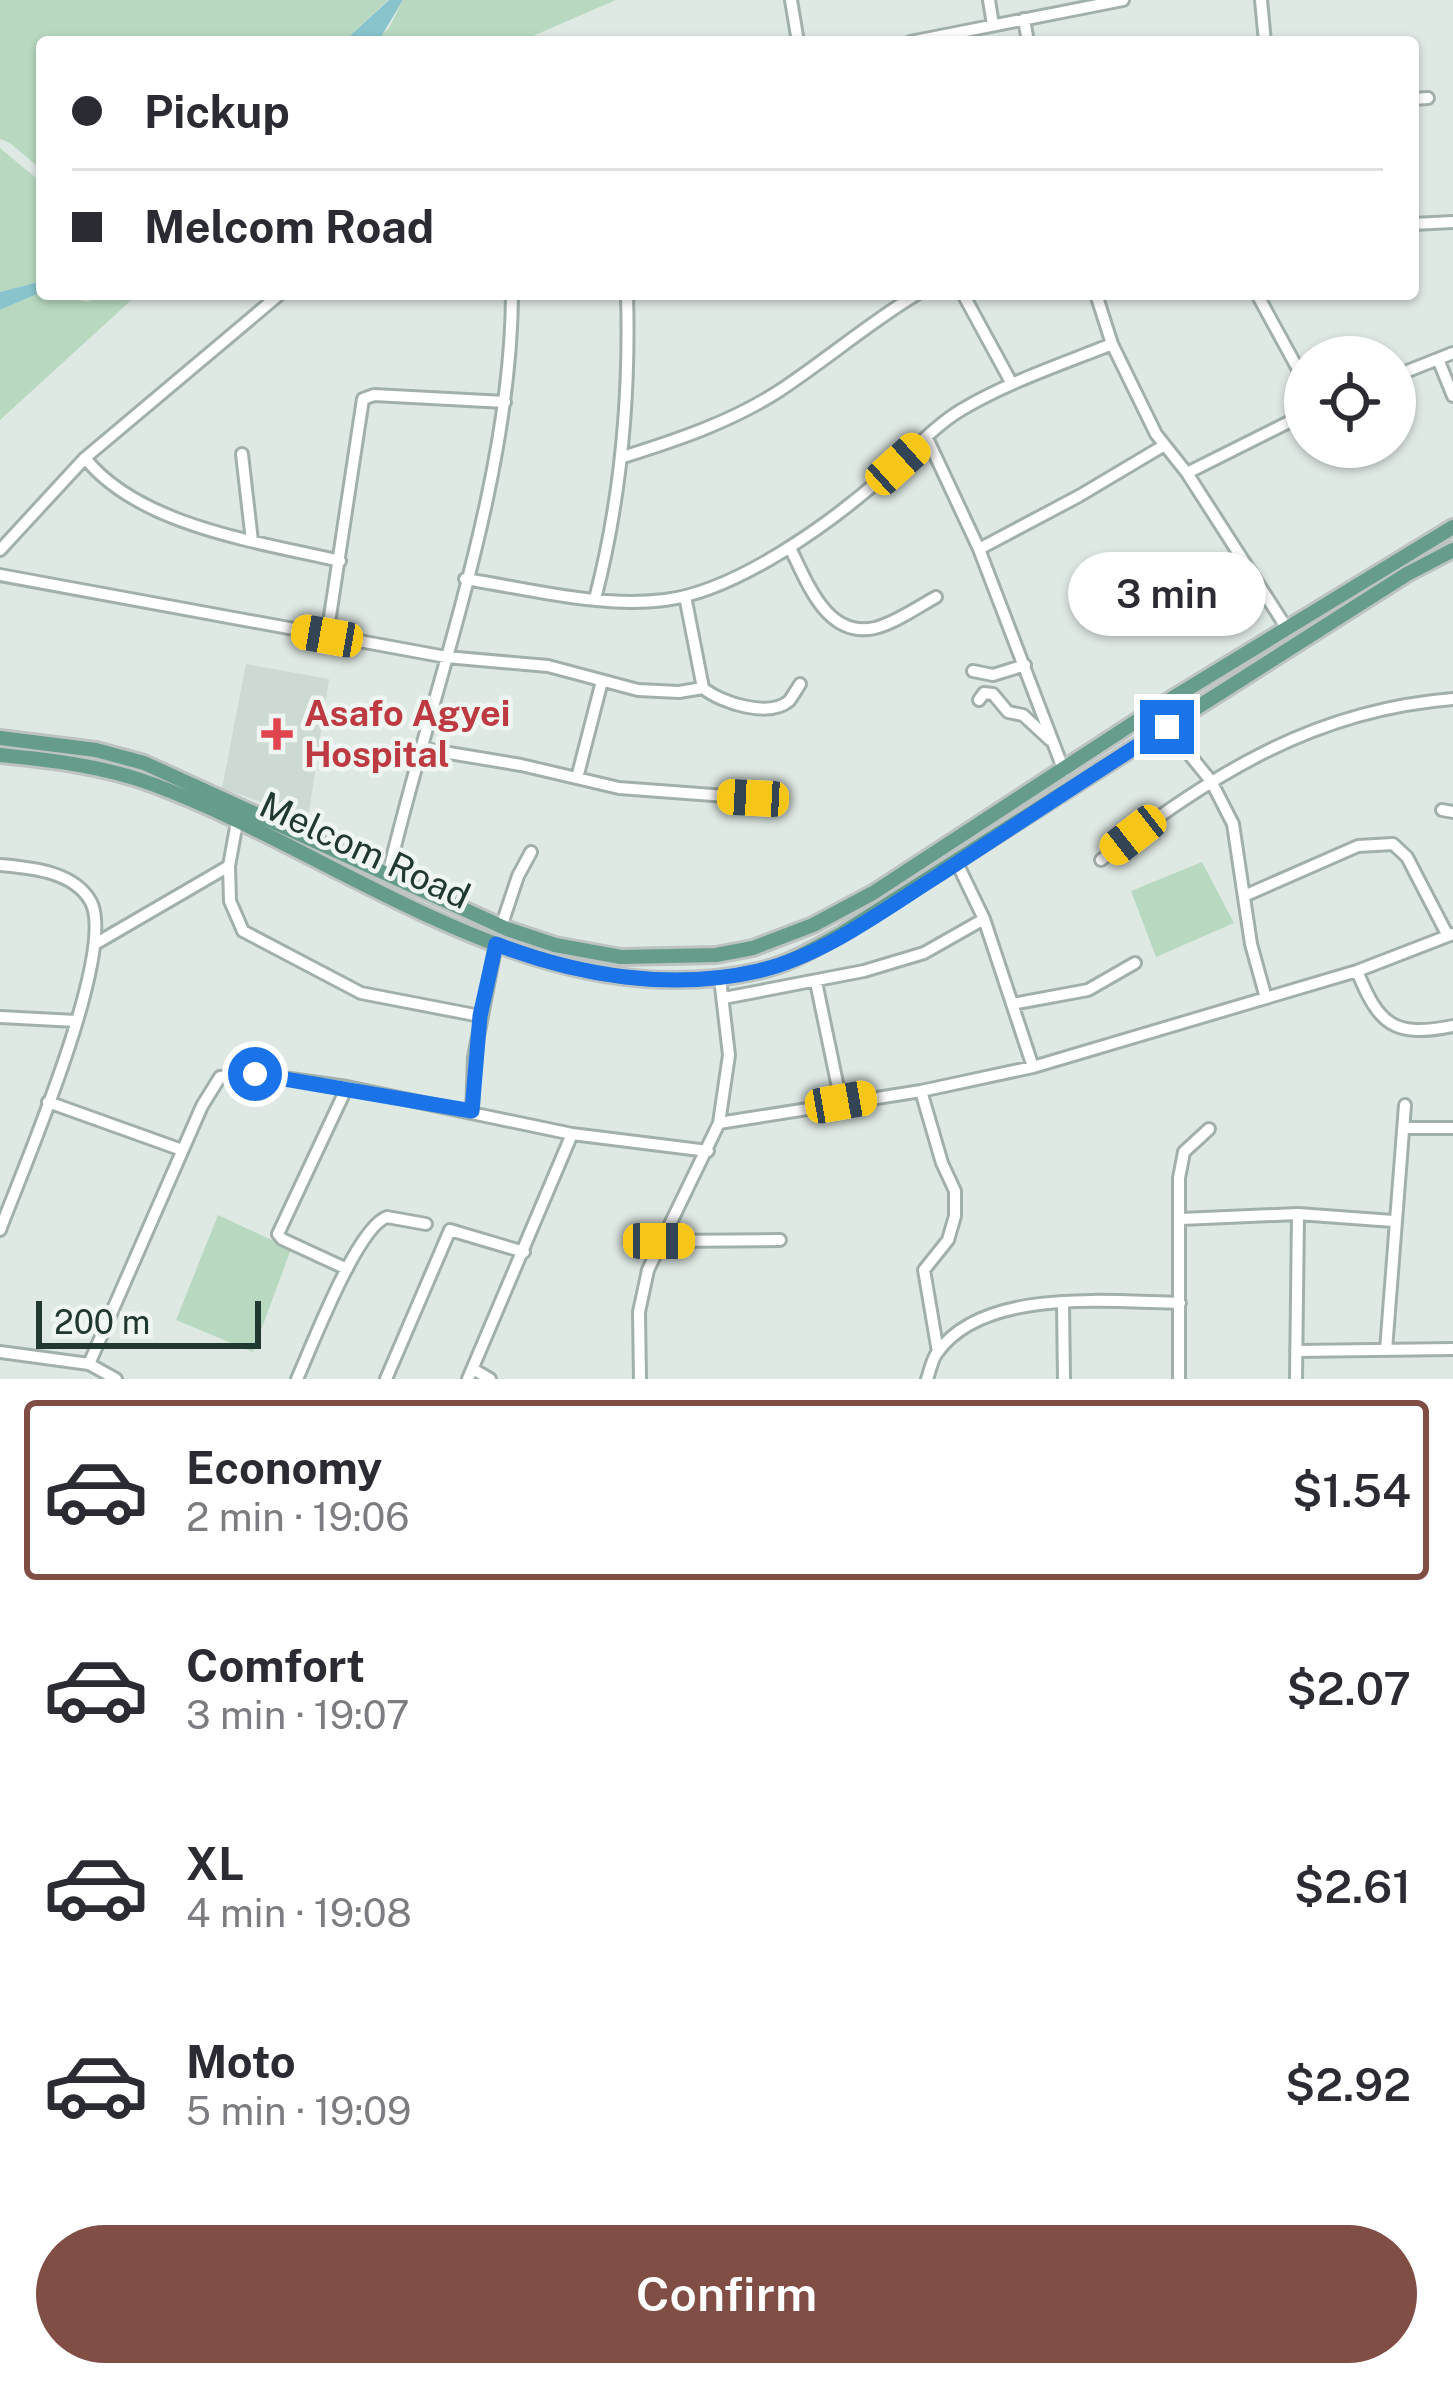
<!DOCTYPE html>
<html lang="en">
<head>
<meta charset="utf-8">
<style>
  body { margin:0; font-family:"Public Sans",sans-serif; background:#f7f7f7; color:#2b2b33; height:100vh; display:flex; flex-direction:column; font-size:45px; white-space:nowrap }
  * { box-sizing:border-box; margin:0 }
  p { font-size:39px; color:#7c7c81 }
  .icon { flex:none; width:66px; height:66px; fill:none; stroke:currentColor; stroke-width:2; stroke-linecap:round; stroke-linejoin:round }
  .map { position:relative; height:1379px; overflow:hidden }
  .panel { display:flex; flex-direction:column; background:#fff; flex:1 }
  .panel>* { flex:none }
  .hud { position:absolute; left:36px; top:36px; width:1383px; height:264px; border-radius:12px; box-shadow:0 3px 9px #0004; display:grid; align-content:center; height:264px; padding:0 36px; background:#fff }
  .buttons { position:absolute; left:1284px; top:336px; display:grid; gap:24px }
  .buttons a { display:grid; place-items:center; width:132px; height:132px; border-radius:50%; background:#fff; box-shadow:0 3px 9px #0004; font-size:60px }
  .scale { position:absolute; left:36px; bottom:30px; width:225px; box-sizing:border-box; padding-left:12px; border:6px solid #213831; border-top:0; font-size:33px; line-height:42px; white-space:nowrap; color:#213831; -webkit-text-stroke:9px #eff6f2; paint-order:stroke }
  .end { position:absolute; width:54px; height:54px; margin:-27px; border:15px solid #1a73e8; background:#fff; box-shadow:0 0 0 6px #fff }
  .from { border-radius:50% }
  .bubble { position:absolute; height:84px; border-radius:42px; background:#fff; box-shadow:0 3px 9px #0004; font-size:39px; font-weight:600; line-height:84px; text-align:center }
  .car { position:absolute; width:36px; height:72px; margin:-36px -18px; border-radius:15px; box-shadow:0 0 9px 3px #0007; background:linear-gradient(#f5c518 24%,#345 0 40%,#f5c518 0 76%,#345 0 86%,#f5c518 0) }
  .hud b { display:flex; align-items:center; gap:42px; height:114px; font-size:45px }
  .hud b+b { border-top:3px solid #e1e1e2 }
  .hud i { width:30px; height:30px; background:#2b2b33 }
  ul { padding:21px 0 0; list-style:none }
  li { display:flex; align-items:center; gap:36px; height:180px; margin:0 24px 18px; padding:0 12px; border:6px solid transparent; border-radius:12px }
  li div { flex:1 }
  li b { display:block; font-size:45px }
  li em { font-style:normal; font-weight:600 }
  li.selected { border-color:#814e45 }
  li>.icon { width:108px; height:108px; stroke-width:1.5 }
  .action { display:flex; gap:24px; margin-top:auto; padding:24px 36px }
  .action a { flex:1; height:138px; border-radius:72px; background:#814e45; color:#fff; font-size:48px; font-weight:600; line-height:138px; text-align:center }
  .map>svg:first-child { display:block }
</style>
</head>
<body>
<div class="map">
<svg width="1453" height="1379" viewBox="0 0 1453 1379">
  <rect width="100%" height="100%" fill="#dfe9e4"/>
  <path fill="#cdd9d3" d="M246,664L329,679L308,819L222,788Z"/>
  <path fill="#b8d9c0" d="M0,0H388L343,42H42V170L10,143L0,139Z
    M403,0H616L519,42H373L389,28Z
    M0,148L42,183V281L0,292Z
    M42,292L88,302L106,294H138L0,420V310Z
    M1202,862L1234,923L1156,957L1131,891Z
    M218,1215L291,1249L253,1352L176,1320Z"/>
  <path fill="#89c4cc" d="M389,0H403L379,40L343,42Z
    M42,281V292L0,310V292Z"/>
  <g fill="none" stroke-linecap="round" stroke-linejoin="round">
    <defs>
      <path id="minor" d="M791,0L798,42
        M989,0L993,25
        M1261,0L1265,42
        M1024,19L1028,42
        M910,42L1123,0
        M1413,99L1428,98
        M1413,224L1453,222
        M963,294L1012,384
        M1096,294L1112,344L1156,434L1187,473L1286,627
        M1257,294L1305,382
        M1438,359L1453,396
        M1395,376L1453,353
        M927,438L979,549L1064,771
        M242,454L252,541
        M623,457C677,440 731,422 779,391C826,360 869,323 917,294
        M85,458C139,526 259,542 340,561
        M1187,473L1305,414
        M790,548C807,581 826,639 875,628C895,623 918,607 936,597
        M979,549L1079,496L1163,446
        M0,550L85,458L280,294
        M0,575L446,657L548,666L638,690L679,692L703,688
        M465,579C530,589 599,608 665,600C737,591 831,523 885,475C910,454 933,427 961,410C1008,382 1062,364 1112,344
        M685,596L703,688C721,703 769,718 789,701C790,700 799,686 800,684
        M595,599C621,499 630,397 627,294
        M327,636L363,399L374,395L505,402
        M973,671L993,675L1025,665
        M979,700L984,693L993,694L1008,712L1023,715L1050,740
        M1167,727L1211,781L1233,824L1251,944L1266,998
        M419,748L521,765L619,788L753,798
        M577,778L602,681
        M1442,810L1453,812
        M237,822L229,866L230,901L243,931L361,993L480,1016
        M1101,860C1210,776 1312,710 1453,699
        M957,863L984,919L1033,1067
        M0,865C31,868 74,871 91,902C117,953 22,1171 0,1230
        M388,875C432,688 511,486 512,294
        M1244,896L1358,846L1393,844L1407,857L1448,936
        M501,927L518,876L531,852
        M95,944L229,866
        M1357,971C1379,1025 1394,1038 1453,1026
        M816,982L841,1102
        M724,998L864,971L924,953L984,919
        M1012,1004L1088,990L1135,963
        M0,1017L76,1021
        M347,1087L278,1234L282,1239L347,1269
        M921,1091L942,1163L955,1191V1216L948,1240L924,1270L938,1352
        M48,1102L182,1150
        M472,1111L474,1057L496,944
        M719,1123L921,1091L1033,1067L1357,971L1453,934
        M1404,1128H1453
        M1181,1219L1298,1214L1393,1221
        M659,1241L780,1240
        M1063,1302L1064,1379
        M1386,1350L1405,1105
        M1296,1351L1453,1349
        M0,1352L89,1364L116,1379
        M89,1364L202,1106L220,1077L255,1074L347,1087L572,1134L708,1151
        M473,1369L490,1379
        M297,1379C312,1346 357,1227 387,1217L426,1224
        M386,1379L450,1230L524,1252
        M468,1379L572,1134
        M640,1379L639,1312L648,1270L719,1123L729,1055L720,978
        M927,1379C930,1371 932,1359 937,1353C983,1287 1111,1302 1180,1303
        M1179,1379V1178L1184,1152L1209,1129
        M1296,1379L1298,1214"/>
      <path id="major" d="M0,738L96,750L144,763L507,929L555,945L621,957L716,955L753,948L813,925L873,893L1158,707L1453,527
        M0,755C51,760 103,766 152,784C347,856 537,1021 758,971C787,965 815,948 841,934L1407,574L1453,550"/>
    </defs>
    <use href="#minor" stroke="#a2b0ab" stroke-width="16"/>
    <use href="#major" stroke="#bcc3c1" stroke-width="20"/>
    <use href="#minor" stroke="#fff" stroke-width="10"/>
    <use href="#major" stroke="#659c8c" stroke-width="14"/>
  </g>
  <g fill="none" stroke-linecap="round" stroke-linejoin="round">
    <path stroke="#1a73e8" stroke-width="15" d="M255,1074L472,1111L480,1016L496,944C579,976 671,991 758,971C821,957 882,911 936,877C1013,827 1089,776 1167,727"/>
  </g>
  <path fill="#e0444e" stroke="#eff6f2" stroke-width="4.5" d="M271 716h12v12h12v12h-12v12h-12v-12h-12v-12h12z"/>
  <g text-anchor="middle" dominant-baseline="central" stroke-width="9" stroke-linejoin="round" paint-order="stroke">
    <g font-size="36" font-weight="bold" fill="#be3a42" stroke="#eff6f2" text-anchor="start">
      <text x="304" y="713">Asafo Agyei<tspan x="304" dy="41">Hospital</tspan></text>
    </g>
    <g font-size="36" fill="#213831" stroke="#eff6f2">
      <text transform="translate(365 850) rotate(25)">Melcom Road</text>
    </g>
  </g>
</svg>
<div class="buttons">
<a><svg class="icon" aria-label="locate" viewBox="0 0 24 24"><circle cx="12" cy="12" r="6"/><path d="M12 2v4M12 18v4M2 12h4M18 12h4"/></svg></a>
</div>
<div class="scale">200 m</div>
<i class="end from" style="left:255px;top:1074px"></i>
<i class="end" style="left:1167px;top:727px"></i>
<div class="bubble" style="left:1068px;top:552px;width:198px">3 min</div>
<i class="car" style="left:898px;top:464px;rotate:48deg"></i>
<i class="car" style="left:327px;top:636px;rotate:280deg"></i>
<i class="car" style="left:753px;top:798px;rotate:273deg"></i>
<i class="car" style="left:1133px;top:835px;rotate:232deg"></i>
<i class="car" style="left:841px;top:1102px;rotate:80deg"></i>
<i class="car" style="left:659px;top:1241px;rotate:90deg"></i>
<div class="hud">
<b><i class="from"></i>Pickup</b>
<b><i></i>Melcom Road</b>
</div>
</div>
<section class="panel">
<ul>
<li class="selected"><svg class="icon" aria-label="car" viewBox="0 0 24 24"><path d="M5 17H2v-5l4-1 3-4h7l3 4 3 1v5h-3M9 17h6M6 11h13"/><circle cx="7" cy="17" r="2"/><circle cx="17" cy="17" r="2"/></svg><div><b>Economy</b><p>2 min · 19:06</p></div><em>$1.54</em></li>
<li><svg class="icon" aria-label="car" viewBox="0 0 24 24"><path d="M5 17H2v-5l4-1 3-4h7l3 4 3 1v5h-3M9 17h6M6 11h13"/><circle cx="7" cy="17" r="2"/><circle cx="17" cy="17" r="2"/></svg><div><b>Comfort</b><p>3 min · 19:07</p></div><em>$2.07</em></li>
<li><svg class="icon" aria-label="car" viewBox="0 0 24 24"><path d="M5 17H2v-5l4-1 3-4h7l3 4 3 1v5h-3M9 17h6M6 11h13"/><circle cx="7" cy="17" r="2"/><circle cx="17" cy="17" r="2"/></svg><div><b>XL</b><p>4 min · 19:08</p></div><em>$2.61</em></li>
<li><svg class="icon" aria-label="car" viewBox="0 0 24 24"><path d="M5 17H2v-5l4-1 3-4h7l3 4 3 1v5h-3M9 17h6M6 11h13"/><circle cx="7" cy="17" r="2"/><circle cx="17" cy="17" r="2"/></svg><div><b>Moto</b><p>5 min · 19:09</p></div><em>$2.92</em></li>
</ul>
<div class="action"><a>Confirm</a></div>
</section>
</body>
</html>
